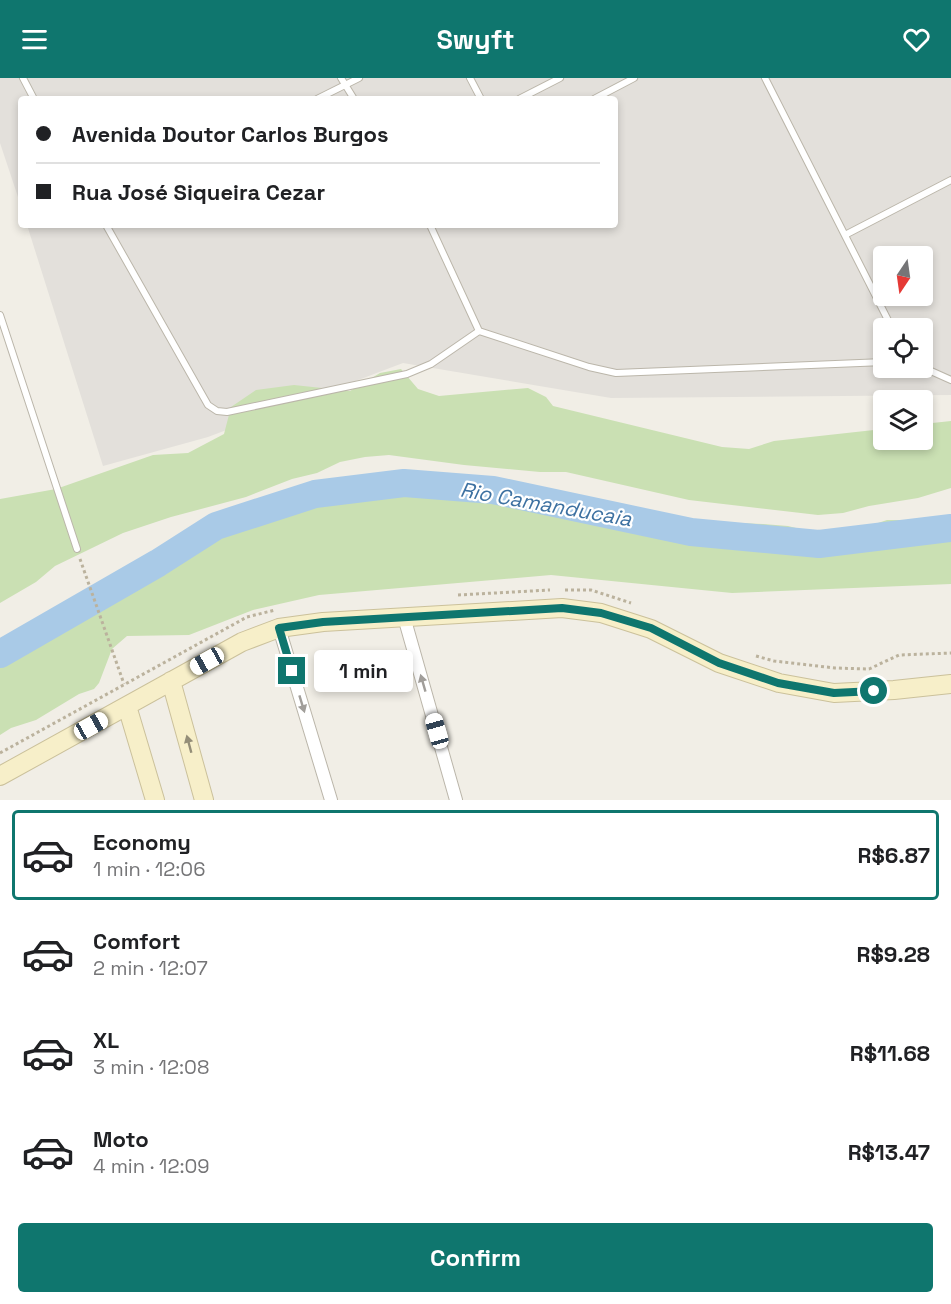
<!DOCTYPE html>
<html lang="en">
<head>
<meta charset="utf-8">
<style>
  body { margin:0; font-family:"Space Grotesk",sans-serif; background:#f2f2f2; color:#202124; height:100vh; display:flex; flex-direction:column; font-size:22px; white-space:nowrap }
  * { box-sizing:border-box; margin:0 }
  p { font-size:20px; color:#757577 }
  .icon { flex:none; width:33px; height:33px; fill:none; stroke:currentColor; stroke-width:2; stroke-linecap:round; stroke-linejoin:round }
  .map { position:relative; height:722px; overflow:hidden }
  .details { display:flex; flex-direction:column; background:#fff; flex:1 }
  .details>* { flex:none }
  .guide { position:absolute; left:18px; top:18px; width:600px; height:132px; border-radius:6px; box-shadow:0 3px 9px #0003; display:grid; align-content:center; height:132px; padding:0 18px; background:#fff }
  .needle { width:39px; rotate:193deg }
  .tools { position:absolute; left:873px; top:168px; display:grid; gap:12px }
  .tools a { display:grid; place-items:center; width:60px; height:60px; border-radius:6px; background:#fff; box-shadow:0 3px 9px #0003; font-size:30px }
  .end { position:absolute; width:27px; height:27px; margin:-14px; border:8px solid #0f766e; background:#fff; box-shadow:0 0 0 3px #fff }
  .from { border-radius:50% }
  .bubble { position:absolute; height:42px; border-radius:6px; background:#fff; box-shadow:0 3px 9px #0003; font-size:20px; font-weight:800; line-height:42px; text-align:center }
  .car { position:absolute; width:18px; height:36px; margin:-18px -9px; border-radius:8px; box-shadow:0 0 4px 2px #0007; background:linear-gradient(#fff 24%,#345 0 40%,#fff 0 76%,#345 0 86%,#fff 0) }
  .guide b { display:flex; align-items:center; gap:21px; height:57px; font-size:22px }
  .guide b+b { border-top:2px solid #e0e0e0 }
  .guide i { width:15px; height:15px; background:#202124 }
  ul { padding:10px 0 0; list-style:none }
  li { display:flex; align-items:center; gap:18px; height:90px; margin:0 12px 9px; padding:0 6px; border:3px solid transparent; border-radius:6px }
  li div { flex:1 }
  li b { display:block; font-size:22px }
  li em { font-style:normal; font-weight:800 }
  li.active { border-color:#0f766e }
  li>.icon { width:54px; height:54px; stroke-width:1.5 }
  .button { display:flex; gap:12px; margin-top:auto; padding:12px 18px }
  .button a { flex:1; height:69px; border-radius:6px; background:#0f766e; color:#fff; font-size:24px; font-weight:800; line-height:69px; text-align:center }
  header { display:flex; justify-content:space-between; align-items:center; height:78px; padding:0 18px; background:#0f766e; color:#fff; font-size:27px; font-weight:800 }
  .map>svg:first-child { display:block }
</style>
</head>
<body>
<header><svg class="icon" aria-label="menu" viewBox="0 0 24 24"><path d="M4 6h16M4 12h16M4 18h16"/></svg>Swyft<svg class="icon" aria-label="heart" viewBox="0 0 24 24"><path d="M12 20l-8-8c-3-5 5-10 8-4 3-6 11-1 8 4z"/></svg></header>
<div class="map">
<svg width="951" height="722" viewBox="0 0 951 722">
  <rect width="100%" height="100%" fill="#f1eee6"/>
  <path fill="#e3e0db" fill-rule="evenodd" d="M0,0H951V317L611,320L403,285L208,359L103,388L27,147H615V21H21V128L0,65ZM884,178H922V218H884ZM884,250H922V290H884Z"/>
  <path fill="#cae0b3" d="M401,291L418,311L439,318L528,310L546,319L553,328L722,369L749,371L774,363L883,351L884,362H922L923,346L951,343V410L918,420L869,428L843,435L818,437L689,422L566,394H540L464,387L389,377L365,379L340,384L317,395L292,401L246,419L171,439L123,455L55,488L36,504L0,525V421L56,411L153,377L188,375L224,356L231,329L256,312L294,307L350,313L380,295Z
    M413,400L439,401L464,405L538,421H563L636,441L686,451H711L737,445L763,446L788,448L812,454H838L863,450L887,442H951V506L732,515L551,497L319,517L253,532L189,557L127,558L112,571L99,605L94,611L79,616L36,642L11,650L0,657V578L63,540L110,518L130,503L148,485L191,462L284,425L337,418L389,404Z"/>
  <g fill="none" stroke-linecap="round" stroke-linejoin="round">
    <path stroke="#a9cae7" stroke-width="28" d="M0,576L158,485L216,448L315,416L404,405L493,412L691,454L819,466L951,450"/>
    <defs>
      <path id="lane" d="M23,0L34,21
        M341,0L354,21
        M470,0L481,21
        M765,0L892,250
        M317,21L359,0
        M519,21L560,0
        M594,21L634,0
        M106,147L208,327L217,333L227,334L407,296L431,286L479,253
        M430,147L479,253L589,289L616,295L884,284
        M845,157L951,102
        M0,237L77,471
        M922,289L951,302"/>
      <path id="street" d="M404,539L456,722
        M279,550L331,722"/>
      <path id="secondary" d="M171,603L204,722
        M127,628L155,722
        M0,698L242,564L279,550L323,544L562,530L601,535L651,551L719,585L779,605L834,615L894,612L951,606"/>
    </defs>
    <use href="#lane" stroke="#bbb6aa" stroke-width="8"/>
    <use href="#street" stroke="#bbb6aa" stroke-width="14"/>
    <use href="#secondary" stroke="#cbc19b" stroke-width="20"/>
    <path stroke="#bbb29d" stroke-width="3" stroke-dasharray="3 3" stroke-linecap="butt" d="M80,481L124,606
      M565,512H591L631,525
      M458,517L550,512
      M756,578L774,583L835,590L869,591L899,577L951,575
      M0,675L247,539L275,532"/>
    <use href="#lane" stroke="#fff" stroke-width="6"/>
    <use href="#street" stroke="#fff" stroke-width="12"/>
    <use href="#secondary" stroke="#f7efc9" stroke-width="18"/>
  </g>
  <defs><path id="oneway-solid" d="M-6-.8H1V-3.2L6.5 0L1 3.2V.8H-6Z" transform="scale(1.5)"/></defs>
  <g fill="#a19e9a">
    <use href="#oneway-solid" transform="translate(423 605) rotate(-106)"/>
    <use href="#oneway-solid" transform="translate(302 626) rotate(73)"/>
  </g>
  <use fill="#948e78" href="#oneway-solid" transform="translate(189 666) rotate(-105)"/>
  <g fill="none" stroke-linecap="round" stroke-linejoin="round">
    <path stroke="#0f766e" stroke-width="8" d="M292,593L279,550L323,544L562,530L601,535L651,550L719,585L778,605L834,615L874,613"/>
  </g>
  <g text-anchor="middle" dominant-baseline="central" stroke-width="4.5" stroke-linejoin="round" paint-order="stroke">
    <g font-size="21" font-style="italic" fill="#3d71a1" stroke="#fff">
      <text transform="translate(546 426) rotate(10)">Rio Camanducaia</text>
    </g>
  </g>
</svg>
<div class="tools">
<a><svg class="needle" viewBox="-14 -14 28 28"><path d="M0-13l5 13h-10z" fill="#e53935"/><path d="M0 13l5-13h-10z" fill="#757577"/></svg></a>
<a><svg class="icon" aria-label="locate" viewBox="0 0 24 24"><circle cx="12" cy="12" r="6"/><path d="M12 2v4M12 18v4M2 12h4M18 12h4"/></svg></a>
<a><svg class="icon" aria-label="layers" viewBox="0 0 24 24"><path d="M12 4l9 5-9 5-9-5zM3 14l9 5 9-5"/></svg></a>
</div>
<i class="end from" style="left:874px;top:613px"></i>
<i class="end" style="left:292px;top:593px"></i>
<div class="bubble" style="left:314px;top:572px;width:99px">1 min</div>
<i class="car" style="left:207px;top:583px;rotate:241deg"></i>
<i class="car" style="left:91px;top:648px;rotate:61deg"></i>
<i class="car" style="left:437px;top:653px;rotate:344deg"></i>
<div class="guide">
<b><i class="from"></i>Avenida Doutor Carlos Burgos</b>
<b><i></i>Rua José Siqueira Cezar</b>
</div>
</div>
<section class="details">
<ul>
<li class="active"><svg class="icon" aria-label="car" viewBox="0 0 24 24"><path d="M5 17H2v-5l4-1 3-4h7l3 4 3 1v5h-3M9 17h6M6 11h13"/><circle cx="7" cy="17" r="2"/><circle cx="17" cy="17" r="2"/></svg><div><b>Economy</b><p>1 min · 12:06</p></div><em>R$6.87</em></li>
<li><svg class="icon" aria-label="car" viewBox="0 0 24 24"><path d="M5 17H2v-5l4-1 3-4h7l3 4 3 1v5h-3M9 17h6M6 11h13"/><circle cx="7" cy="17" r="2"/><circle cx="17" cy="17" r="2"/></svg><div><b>Comfort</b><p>2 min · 12:07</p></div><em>R$9.28</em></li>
<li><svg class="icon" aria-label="car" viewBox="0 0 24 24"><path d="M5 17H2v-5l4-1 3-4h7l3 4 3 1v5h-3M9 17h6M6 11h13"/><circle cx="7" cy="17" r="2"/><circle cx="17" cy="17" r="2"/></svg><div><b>XL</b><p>3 min · 12:08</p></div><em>R$11.68</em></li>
<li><svg class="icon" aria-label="car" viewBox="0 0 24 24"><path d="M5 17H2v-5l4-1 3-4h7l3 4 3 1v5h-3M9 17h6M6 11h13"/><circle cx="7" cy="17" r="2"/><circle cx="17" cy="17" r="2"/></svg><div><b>Moto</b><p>4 min · 12:09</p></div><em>R$13.47</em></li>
</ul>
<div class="button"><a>Confirm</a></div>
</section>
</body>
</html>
